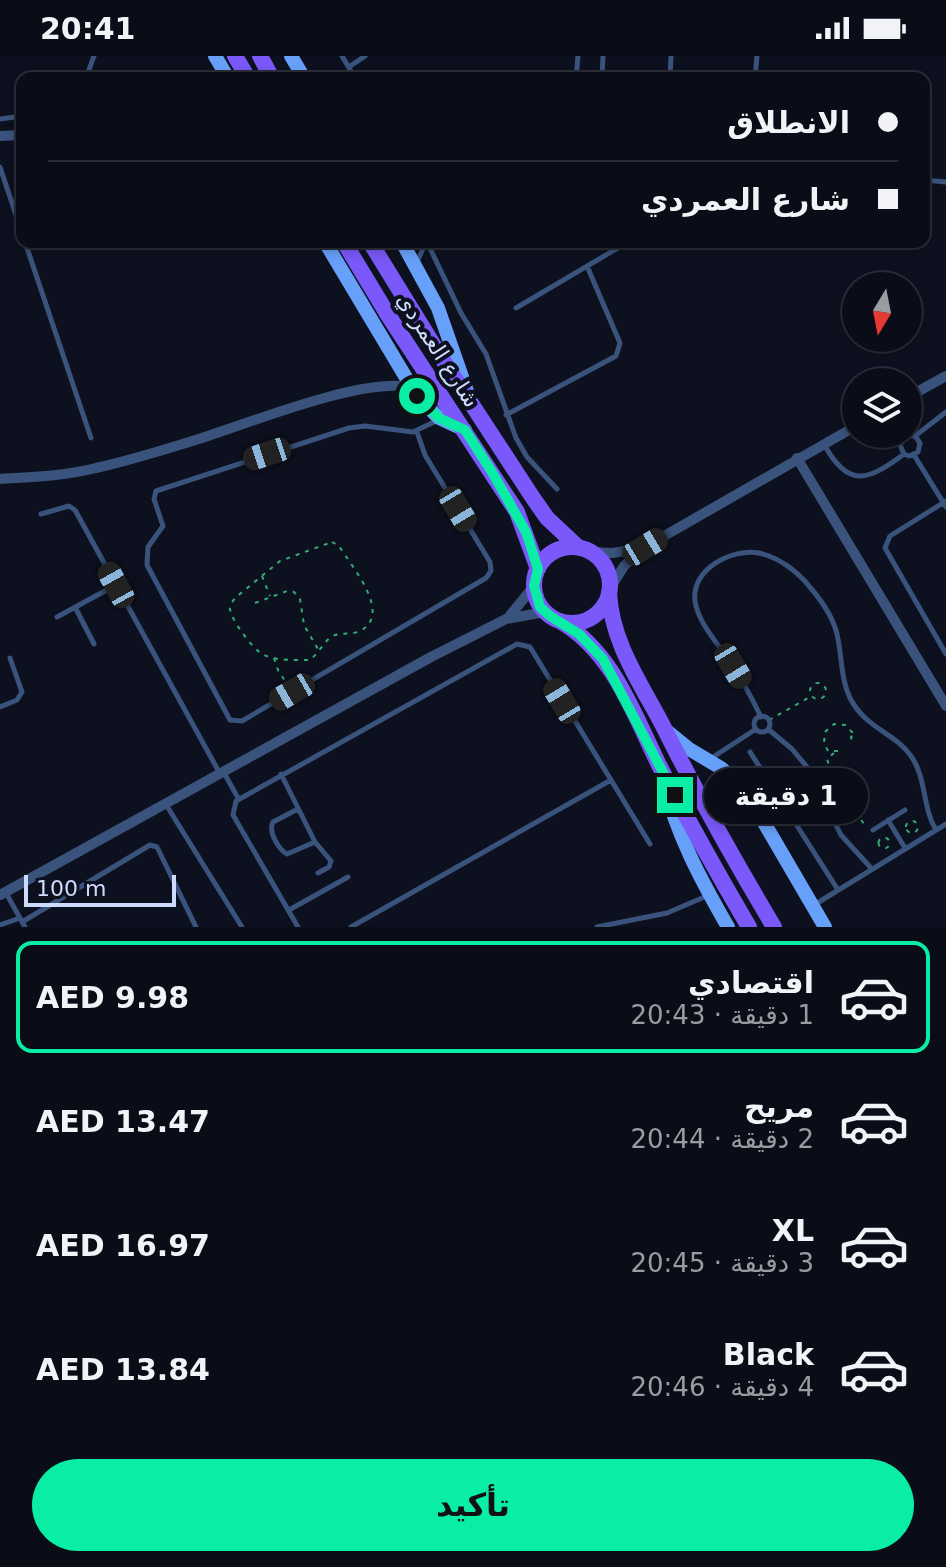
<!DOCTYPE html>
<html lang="ar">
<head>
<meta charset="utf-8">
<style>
  body { margin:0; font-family:"DejaVu Sans","Noto Sans Arabic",sans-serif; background:#131620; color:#f1f3f6; direction:rtl; height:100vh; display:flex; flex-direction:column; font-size:30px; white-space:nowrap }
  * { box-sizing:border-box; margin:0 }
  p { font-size:26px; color:#999ca1 }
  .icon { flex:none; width:44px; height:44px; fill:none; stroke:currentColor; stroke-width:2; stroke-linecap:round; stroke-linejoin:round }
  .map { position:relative; height:871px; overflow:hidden; direction:ltr }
  .drawer { display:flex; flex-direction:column; background:#0a0d17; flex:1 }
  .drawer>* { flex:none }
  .guide { position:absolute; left:16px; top:16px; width:914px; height:176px; border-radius:16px; box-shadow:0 4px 12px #0003,0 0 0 2px #2a2d36; direction:rtl; display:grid; align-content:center; height:176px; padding:0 32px; background:#0a0d17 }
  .needle { width:52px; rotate:190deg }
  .fabs { position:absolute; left:842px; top:216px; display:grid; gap:16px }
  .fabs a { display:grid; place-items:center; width:80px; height:80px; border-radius:50%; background:#0a0d17; box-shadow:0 4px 12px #0003,0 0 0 2px #2a2d36; font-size:40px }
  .scale { position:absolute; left:24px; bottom:20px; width:152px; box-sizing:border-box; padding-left:8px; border:4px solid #cddbfd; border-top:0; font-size:22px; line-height:28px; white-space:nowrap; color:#cddbfd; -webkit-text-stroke:6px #0d111f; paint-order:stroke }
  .end { position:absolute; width:36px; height:36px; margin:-18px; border:10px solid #09eda5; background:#111; box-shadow:0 0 0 4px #111 }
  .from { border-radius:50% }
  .bubble { position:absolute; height:56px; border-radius:28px; background:#0a0d17; box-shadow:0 4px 12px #0003,0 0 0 2px #2a2d36; font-size:26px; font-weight:800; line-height:56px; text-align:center; direction:rtl }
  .car { position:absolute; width:24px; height:48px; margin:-24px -12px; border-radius:10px; box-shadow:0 0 6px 2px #0007; background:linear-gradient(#222 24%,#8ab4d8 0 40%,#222 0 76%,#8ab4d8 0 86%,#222 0) }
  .guide b { display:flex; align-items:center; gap:28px; height:76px; font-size:30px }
  .guide b+b { border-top:2px solid #2a2d36 }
  .guide i { width:20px; height:20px; background:#f1f3f6 }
  ul { padding:14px 0 0; list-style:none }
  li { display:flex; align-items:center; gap:24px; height:112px; margin:0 16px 12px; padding:0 16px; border:4px solid transparent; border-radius:16px }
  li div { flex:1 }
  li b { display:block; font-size:30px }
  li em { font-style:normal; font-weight:800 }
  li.selected { border-color:#09eda5 }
  li>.icon { width:72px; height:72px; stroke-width:1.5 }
  .cta { display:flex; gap:16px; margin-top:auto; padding:16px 32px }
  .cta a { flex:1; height:92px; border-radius:48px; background:#09eda5; color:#111; font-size:32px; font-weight:800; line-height:92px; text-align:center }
  .status { display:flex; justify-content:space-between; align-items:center; height:56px; padding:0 40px; background:#0a0d17; direction:ltr }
  .status svg { height:22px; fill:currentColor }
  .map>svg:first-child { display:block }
</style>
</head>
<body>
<div class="status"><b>20:41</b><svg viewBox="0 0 49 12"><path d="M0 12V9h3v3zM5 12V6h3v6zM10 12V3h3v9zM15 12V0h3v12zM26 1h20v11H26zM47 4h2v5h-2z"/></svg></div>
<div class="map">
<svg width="946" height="871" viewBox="0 0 946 871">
  <rect width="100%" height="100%" fill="#0d111f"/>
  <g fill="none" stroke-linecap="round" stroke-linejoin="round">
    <path stroke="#32ac72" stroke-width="2" stroke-dasharray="4 6" stroke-linecap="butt" d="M332,486L339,490C352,511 393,558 360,575C350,580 338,575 330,582C322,588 318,599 309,604C295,604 276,605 264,599C254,595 231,564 230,553C229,550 233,545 235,542L280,505Z
      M262,520L270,540
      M255,547L287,535L294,536L300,543L304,569L319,595
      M274,602L278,614L287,628
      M810 635a8 8 0 1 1 16 0a8 8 0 1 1-16 0Z
      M769,664L810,641
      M838,695H828L824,687L825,676L834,668L845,669L855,679L851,681L852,688
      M834,697L827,703L835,728L867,772
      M906 771a6 6 0 1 1 12 0a6 6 0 1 1-12 0Z
      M878.5 787a5.5 5.5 0 1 1 11 0a5.5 5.5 0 1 1-11 0Z"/>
    <path stroke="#3a537c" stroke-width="5" d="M342,0L355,22
      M349,11L365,0
      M86,22L94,0
      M576,22L578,0
      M602,22L603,0
      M670,22L671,0
      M755,22L757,0
      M0,63L22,60
      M0,111L22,177
      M924,124L946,126
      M25,186L91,382
      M427,186L461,257L486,298L516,382L527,401L557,433
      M417,206L426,186
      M516,252L628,186
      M506,359L616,300L620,287L587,210
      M417,376L425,399L490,506L491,515L486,522L242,665L230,664L147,509L148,491L163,470L154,443L156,435L349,372L365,370L413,376L436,365
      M915,380L946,356
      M824,388C848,433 868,425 904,398L909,400L918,396L920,387L915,380H905L900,389L904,398
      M914,399L946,451
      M946,445L890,480L885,492L946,598
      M41,458L69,450L75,454L219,716
      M75,551L94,588
      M57,561L116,529
      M0,651L17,644L22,636L10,602
      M754 668a8 8 0 1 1 16 0a8 8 0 1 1-16 0Z
      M761,661C752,642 742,624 731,607C719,589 698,567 695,545C691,513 732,492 759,497C778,501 797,515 809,530C822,545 835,563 838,583C842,603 841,623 850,642C866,673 894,676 911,700C927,723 922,751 936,774
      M768,673L792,693L807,711L841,779L872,813
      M750,696L838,834
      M710,703L756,673
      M223,715L238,742
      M281,718L315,786L331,805L329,811L318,817
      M165,747L242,871
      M298,753L273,766C268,775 278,793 287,798L315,786
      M888,764L905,792
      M873,774L905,754
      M6,837L25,871
      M814,849L946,768
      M289,854L348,821
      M22,866L150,789L157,791L196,871
      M0,869L20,862
      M298,871L233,759L236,745L517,588L530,591L650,788
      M351,871L611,724
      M597,871L667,857L709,839"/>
    <path stroke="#3a537c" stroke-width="10" d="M0,80L22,79
      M908,341L946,320
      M797,402L946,650
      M0,423C33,421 64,420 96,412C132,404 167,393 202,382C249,367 368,319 413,332
      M590,496L612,497L639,493
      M609,534L624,510L645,491L856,370
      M508,562L534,530
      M0,839L431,601L506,563L545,556"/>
    <path stroke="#67a0f9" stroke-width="14" d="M215,0L228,22
      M291,0L304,22
      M325,186L417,340L439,362L465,374
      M402,186L438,252L468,338
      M668,676L689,693L721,712L745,734L825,871
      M664,726C676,778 702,826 728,871"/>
    <path stroke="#7a58f9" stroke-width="16" d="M235,0L248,22
      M260,0L272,22
      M344,186L388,259L517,456L538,513
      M370,186L439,298L533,442L547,462L579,492
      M534 529a38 38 0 1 1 76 0a38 38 0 1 1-76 0Z
      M609,536C611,584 639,625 661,666C696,736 734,804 774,871
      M560,565C615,597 635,662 662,715C690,768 719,820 749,871"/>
  </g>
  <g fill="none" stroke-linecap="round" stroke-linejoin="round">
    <path stroke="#09eda5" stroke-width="10" d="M417,340L439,362L465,374L492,416L526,476L538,513L534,530L540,551L550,560L579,578L603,603L675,739"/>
  </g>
  <g text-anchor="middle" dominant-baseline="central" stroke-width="8" stroke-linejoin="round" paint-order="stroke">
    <g font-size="22" fill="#cddbfd" stroke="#0d111f">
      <text transform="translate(438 294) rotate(57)">شارع العمردي</text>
    </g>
  </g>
</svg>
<div class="fabs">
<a><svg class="needle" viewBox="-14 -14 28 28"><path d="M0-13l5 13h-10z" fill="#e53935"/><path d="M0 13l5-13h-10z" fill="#999ca1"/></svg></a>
<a><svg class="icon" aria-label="layers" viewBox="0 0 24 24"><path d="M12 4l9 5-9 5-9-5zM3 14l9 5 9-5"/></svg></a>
</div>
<div class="scale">100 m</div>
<i class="end from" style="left:417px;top:340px"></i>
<i class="end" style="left:675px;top:739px"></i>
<div class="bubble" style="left:704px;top:712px;width:164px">1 دقيقة</div>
<i class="car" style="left:267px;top:398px;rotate:252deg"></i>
<i class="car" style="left:458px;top:453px;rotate:149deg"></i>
<i class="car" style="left:645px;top:491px;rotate:59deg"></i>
<i class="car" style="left:116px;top:529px;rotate:331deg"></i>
<i class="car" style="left:733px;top:610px;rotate:149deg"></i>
<i class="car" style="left:292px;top:636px;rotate:240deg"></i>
<i class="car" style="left:562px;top:645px;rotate:329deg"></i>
<div class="guide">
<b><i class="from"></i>الانطلاق</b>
<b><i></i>شارع العمردي</b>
</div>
</div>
<section class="drawer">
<ul>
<li class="selected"><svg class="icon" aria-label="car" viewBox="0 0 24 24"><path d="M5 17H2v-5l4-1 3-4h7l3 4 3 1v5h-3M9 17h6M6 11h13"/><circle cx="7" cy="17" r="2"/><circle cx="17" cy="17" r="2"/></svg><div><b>اقتصادي</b><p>1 دقيقة · 20:43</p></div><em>AED 9.98</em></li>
<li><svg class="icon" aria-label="car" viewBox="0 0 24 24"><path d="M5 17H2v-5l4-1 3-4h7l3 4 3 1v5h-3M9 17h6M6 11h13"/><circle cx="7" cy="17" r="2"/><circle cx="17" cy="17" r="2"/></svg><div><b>مريح</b><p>2 دقيقة · 20:44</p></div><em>AED 13.47</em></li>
<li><svg class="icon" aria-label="car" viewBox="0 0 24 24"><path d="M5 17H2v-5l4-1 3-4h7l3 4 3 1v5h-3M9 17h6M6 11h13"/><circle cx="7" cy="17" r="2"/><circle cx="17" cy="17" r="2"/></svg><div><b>XL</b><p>3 دقيقة · 20:45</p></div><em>AED 16.97</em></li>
<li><svg class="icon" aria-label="car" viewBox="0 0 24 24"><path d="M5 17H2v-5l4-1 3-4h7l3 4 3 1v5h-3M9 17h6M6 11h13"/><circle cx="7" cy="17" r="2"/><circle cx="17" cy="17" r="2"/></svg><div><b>Black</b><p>4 دقيقة · 20:46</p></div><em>AED 13.84</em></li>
</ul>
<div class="cta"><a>تأكيد</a></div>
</section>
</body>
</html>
